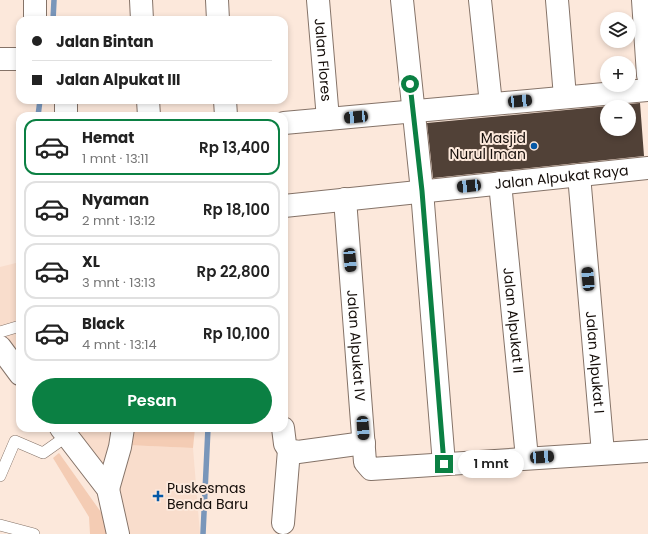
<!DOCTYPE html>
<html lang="id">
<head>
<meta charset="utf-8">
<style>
  body { margin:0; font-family:Poppins,sans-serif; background:#f2f2f2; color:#222; height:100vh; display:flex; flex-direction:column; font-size:15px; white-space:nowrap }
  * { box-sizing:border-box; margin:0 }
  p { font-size:13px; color:#767676 }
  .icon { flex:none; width:22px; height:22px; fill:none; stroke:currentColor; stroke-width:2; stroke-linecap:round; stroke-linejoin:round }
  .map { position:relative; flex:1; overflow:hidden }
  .drawer { position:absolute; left:16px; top:112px; width:272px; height:320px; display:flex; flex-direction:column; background:#fff; border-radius:12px; box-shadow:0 2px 6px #0003 }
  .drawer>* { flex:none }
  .hud { position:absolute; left:16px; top:16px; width:272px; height:88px; border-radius:12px; box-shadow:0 2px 6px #0003; display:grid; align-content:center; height:88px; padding:0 16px; background:#fff }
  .tools { position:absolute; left:600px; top:12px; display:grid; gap:8px }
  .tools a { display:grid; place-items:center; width:36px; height:36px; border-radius:50%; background:#fff; box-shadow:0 2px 6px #0003; font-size:20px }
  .end { position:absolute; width:18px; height:18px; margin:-9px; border:5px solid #0b8043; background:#fff; box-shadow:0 0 0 2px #fff }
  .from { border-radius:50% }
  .bubble { position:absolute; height:28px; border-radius:14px; background:#fff; box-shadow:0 2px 6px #0003; font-size:13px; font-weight:600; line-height:28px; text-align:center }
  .car { position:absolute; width:12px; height:24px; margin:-12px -6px; border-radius:5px; box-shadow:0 0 3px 1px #0007; background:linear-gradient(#222 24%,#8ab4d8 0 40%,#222 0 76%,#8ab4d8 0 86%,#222 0) }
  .hud b { display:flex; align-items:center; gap:14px; height:38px; font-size:15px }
  .hud b+b { border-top:1px solid #e0e0e0 }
  .hud i { width:10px; height:10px; background:#222 }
  ul { padding:7px 0 0; list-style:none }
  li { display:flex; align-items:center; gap:12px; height:56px; margin:0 8px 6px; padding:0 8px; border:2px solid #e0e0e0; border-radius:12px }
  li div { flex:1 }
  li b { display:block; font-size:15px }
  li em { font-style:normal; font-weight:600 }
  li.selected { border-color:#0b8043 }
  li>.icon { width:36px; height:36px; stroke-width:1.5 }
  .button { display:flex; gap:8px; margin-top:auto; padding:8px 16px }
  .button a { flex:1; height:46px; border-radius:24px; background:#0b8043; color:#fff; font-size:16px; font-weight:600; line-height:46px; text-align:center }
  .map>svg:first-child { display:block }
</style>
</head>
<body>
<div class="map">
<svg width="648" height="534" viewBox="0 0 648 534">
  <rect width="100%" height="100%" fill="#fce8db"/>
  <path fill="#f9ddcc" d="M20,262V354L0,327V267Z
    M76,428H115L104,465Z
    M126,445L193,448L200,534H128L114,488Z"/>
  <path fill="#f4ccb4" d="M128,428H195L193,448L126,445Z
    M59,453L103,515L109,534H90L89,517L53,458Z"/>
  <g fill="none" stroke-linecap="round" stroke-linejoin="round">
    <path stroke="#7996ba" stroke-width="5.5" d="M53,20L54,0
      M38,116L40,100
      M203,534L208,428"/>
  </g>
  <path fill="#514137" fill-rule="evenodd" d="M640,103L644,156L433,178L427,123ZM607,107H629V129H607Z"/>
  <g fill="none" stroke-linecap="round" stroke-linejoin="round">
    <defs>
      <path id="service" d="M0,332L20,326
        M0,476L15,441L43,453L67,436
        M0,525L34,534"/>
      <g id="minor">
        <path d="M35,0V20"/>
        <path d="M141,0L142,20"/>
        <path d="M217,0L218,20"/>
        <path id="s1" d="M318,0L328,119"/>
        <path d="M402,0L422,191L444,464"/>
        <path d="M480,0L491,104"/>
        <path d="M557,0L565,97"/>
        <path d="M643,0L648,75"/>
        <path d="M0,59H20"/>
        <path d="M66,100V116"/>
        <path d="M148,100L149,116"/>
        <path d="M225,100L226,116"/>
        <path d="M284,123L648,90"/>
        <path id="s2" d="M579,175L603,453"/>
        <path id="s3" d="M500,183L527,458"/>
        <path id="s4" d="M345,199L365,462L371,469L648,451"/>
        <path id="s5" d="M284,206L648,168"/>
        <path d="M0,347L20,374"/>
        <path d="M61,428L108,489L118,534"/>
        <path d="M283,428L285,444L289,450L298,452L364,443"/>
        <path d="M108,489L120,447L123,428"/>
        <path d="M283,523L289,450"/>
      </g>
    </defs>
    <use href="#service" stroke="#857368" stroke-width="12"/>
    <use href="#minor" stroke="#857368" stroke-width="24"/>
    <use href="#service" stroke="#fff" stroke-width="11"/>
    <use href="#minor" stroke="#fff" stroke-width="22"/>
  </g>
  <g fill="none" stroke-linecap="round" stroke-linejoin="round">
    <path stroke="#0b8043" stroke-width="5" d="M410,84L422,191L444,464"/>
  </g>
  <g fill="#0558a6" stroke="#fce8db" stroke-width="1.5">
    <circle cx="534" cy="146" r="4"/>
    <path d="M156 490h4v4h4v4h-4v4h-4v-4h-4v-4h4z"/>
  </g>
  <g text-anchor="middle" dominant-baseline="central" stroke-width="4" stroke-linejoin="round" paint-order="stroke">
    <g font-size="14" fill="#150e0a" stroke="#fce8db">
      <text stroke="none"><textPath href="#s1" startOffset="60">Jalan Flores</textPath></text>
      <text stroke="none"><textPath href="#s5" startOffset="279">Jalan Alpukat Raya</textPath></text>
      <text stroke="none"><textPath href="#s3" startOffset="138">Jalan Alpukat II</textPath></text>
      <text stroke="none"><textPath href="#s4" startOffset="147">Jalan Alpukat IV</textPath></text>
      <text stroke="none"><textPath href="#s2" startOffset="188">Jalan Alpukat I</textPath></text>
    </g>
    <g font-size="14" fill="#150e0a" stroke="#fce8db" text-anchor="end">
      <text x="526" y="138">Masjid<tspan x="526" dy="16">Nurul Iman</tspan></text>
      <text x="167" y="488" text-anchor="start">Puskesmas<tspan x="167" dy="16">Benda Baru</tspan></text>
    </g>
  </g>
</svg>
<div class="tools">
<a><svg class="icon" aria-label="layers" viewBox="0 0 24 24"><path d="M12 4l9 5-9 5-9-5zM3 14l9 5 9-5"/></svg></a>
<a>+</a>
<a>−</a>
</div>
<i class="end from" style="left:410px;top:84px"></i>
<i class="end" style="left:444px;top:464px"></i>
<div class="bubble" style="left:458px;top:450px;width:66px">1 mnt</div>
<i class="car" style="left:520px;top:101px;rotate:85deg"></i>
<i class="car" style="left:356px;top:117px;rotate:265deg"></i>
<i class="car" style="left:469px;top:186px;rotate:264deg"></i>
<i class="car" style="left:350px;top:260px;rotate:175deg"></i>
<i class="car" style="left:588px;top:279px;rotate:355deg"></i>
<i class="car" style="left:363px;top:428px;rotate:176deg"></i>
<i class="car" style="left:542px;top:457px;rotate:86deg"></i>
<div class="hud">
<b><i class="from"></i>Jalan Bintan</b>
<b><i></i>Jalan Alpukat III</b>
</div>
<section class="drawer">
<ul>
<li class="selected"><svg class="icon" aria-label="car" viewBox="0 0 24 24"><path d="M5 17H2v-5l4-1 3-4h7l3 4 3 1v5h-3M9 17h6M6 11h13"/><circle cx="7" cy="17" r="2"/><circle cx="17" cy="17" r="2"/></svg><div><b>Hemat</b><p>1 mnt · 13:11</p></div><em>Rp 13,400</em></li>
<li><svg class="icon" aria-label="car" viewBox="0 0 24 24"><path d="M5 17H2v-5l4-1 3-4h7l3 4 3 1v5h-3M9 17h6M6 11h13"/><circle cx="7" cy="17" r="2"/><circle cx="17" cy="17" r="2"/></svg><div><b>Nyaman</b><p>2 mnt · 13:12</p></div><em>Rp 18,100</em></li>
<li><svg class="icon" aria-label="car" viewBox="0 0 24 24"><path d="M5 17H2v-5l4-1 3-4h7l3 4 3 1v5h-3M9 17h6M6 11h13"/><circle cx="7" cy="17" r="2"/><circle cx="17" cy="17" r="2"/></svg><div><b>XL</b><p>3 mnt · 13:13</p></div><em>Rp 22,800</em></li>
<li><svg class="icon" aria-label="car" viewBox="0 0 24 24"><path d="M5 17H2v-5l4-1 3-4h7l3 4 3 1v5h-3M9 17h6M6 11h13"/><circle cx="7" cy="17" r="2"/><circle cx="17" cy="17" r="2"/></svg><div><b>Black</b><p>4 mnt · 13:14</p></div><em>Rp 10,100</em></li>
</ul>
<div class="button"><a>Pesan</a></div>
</section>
</div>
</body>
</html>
